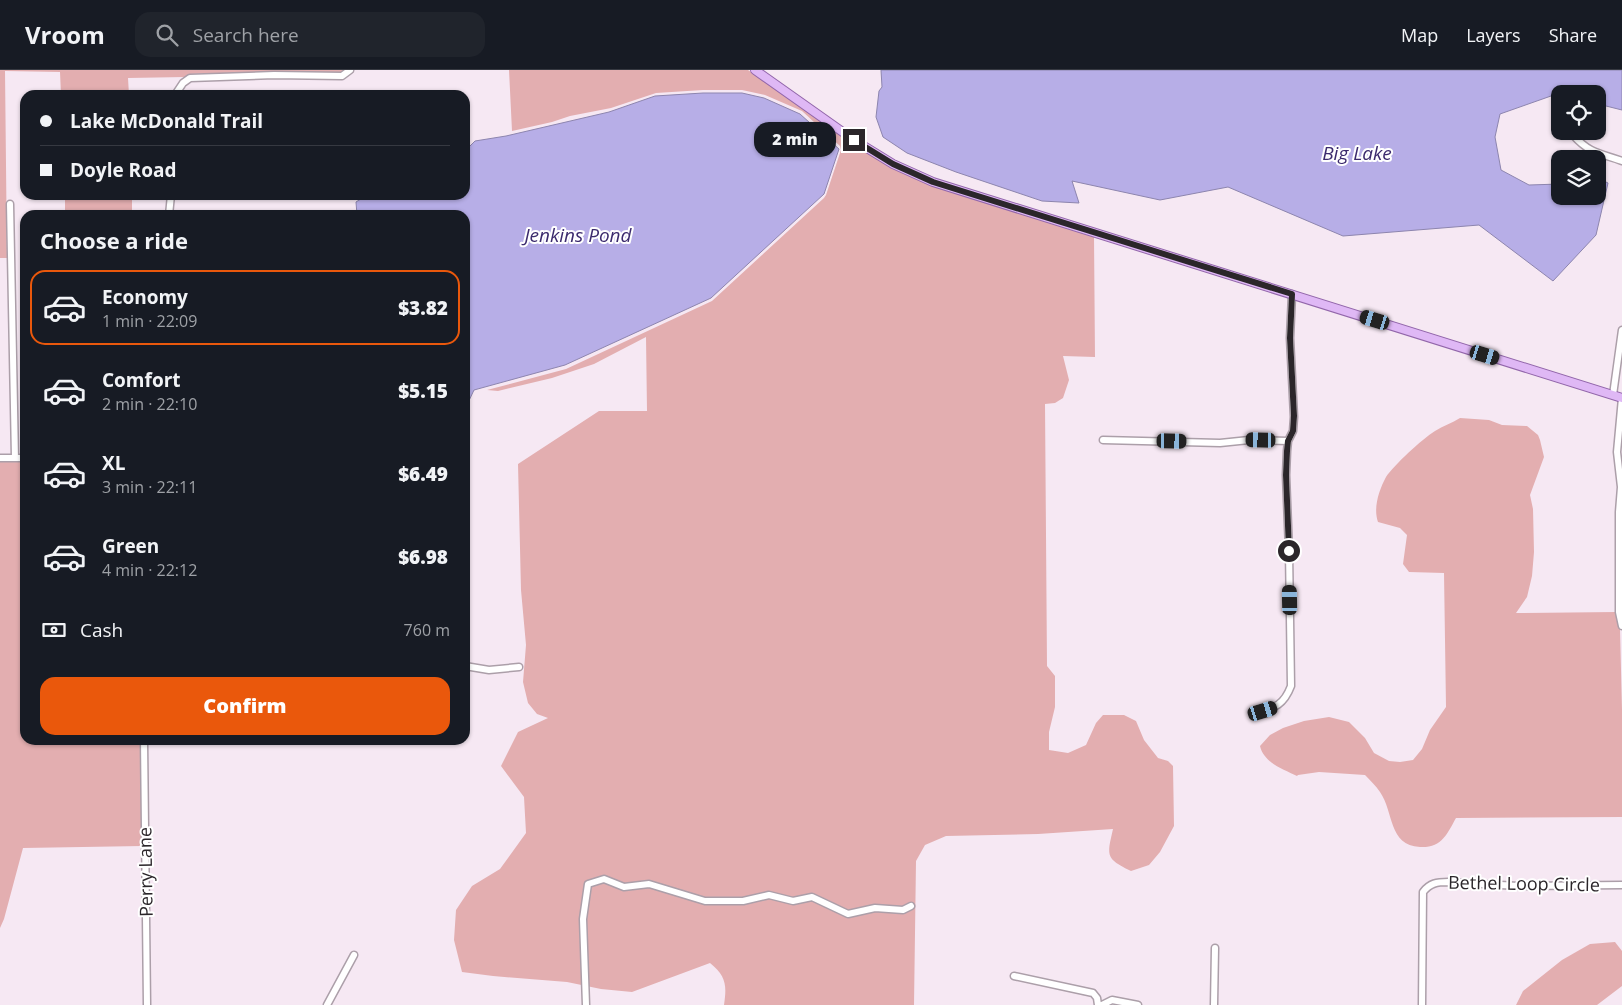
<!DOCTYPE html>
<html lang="en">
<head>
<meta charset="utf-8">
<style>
  body { margin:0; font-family:"Open Sans",sans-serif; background:#20242c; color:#f1f3f6; height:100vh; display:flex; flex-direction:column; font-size:19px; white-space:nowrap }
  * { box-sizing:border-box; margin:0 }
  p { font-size:16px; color:#9ea1a6 }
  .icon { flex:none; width:28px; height:28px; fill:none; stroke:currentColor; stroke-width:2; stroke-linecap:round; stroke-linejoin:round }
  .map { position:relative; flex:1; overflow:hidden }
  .sheet { position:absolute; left:20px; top:140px; width:450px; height:535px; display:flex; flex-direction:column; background:#171b24; border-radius:15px; box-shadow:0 1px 4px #0004 }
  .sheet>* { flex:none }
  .guide { position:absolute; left:20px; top:20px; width:450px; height:110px; border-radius:15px; box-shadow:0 1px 4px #0004; display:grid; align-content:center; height:110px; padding:0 20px; background:#171b24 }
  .buttons { position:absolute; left:1551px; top:15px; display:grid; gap:10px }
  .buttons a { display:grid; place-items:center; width:55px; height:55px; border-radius:10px; background:#171b24; box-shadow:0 1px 4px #0004; font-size:25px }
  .end { position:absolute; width:22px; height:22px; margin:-11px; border:6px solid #2b262a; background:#fff; box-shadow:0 0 0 2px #fff }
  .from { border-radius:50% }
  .bubble { position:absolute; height:35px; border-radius:15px; background:#171b24; box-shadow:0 1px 4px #0004; font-size:16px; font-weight:800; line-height:35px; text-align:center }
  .car { position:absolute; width:15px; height:30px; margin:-15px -8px; border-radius:6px; box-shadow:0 0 4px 1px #0007; background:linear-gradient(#222 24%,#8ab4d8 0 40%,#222 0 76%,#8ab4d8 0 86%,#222 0) }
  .guide b { display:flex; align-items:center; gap:18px; height:48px; font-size:19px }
  .guide b+b { border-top:1px solid #363941 }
  .guide i { width:12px; height:12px; background:#f1f3f6 }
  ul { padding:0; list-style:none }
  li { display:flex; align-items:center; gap:15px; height:75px; margin:0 10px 8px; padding:0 10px; border:2px solid transparent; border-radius:15px }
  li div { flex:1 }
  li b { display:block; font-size:19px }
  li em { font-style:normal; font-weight:800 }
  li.on { border-color:#ea580c }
  li>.icon { width:45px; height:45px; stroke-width:1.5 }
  h2 { padding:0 20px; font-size:22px; line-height:60px }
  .pay { display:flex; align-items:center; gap:12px; height:55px; padding:0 20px; font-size:19px }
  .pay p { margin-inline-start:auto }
  .button { display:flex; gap:10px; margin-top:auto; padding:10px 20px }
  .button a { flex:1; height:58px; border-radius:15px; background:#ea580c; color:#fff; font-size:20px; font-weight:800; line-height:58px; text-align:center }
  header { display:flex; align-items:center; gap:30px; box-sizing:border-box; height:70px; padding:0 25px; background:#171b24; border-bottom:1px solid #363941 }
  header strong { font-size:24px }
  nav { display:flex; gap:28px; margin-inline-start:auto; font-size:18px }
  .search { width:350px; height:45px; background:#20242c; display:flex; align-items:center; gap:12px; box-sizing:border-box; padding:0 18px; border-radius:15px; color:#9ea1a6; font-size:19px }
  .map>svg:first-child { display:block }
</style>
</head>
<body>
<header>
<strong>Vroom</strong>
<div class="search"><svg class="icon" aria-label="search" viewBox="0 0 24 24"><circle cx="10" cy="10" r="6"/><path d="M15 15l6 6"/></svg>Search here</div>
<nav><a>Map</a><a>Layers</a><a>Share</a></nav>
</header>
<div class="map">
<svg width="1622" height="935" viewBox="0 0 1622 935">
  <rect width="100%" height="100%" fill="#f6e8f3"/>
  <path fill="#e3aeb0" d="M0,0H345L341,2H274L190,4L185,7L128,8L129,25H61L60,2L5,1L7,188H0Z
    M509,0H748L853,73L892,98L932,116L1094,166L1095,287L1063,286L1069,310L1063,328L1055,333L1045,334L1047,596L1055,606V637L1049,662V680L1068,683L1086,675L1096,653L1103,645H1124L1136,651L1144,670L1158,688L1168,691L1173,696L1174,756L1160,782L1149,795L1131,801C1105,788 1107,786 1113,759L1038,764L946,766L925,775L916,791L914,935H724C727,915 726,906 710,893L632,922L601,919L567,912L493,906L462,902L454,870L456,840L472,816L500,799L526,763L524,727L501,696L518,662L548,648L537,644L528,633L523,612L526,575L521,520L518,394L599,341H647L646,267L594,294L552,308L498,321L487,320L566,299L712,231L824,128L826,125L841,80L840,76L802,41L765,25L742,20H703L656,23L611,38L570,46L552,52L512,61Z
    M65,125H132V145H65Z
    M1460,348L1489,350L1502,355L1527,356L1538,365L1540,370L1544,387L1530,425L1533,439L1534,482L1532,506L1527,527L1516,543L1616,542L1617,551L1620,559L1622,640V747L1456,748C1447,764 1442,778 1420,777C1388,775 1394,742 1380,722C1376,716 1370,710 1365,705L1319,702L1298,705L1297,706C1283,699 1264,693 1260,676L1270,665L1283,658L1304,651L1329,647L1349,652L1365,668L1374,683L1389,691L1400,692L1413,690L1422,679L1430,660L1446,637L1444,503L1409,502L1403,494L1407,465L1400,458L1378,452C1373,438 1379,420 1386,407C1394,395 1422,369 1435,361C1443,356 1452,353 1460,348Z
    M0,392H25V670H136L141,676L142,776L23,778L4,849L0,858Z
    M1615,872L1622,881V916L1597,935H1516L1523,921L1562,890L1590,874Z"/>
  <path fill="#b7aee7" stroke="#8d85ae" d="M881,0H1622V40L1598,34V24H1560V28L1551,26L1500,44L1495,67L1501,100L1529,115L1560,114V126H1598V108L1608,113L1596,165L1553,211L1479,155L1343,166L1228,117L1160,130L1072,111L1079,133L1042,131L956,102L907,83L883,67L876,47L879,21L882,17Z
    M703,23H742L764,28L800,44L839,79L824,124L711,228L565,295L474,320L465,339V145H357L356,132L367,125H465V81L475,71L506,66L609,42L655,26Z"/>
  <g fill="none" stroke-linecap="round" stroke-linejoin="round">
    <defs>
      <path id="minor" d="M175,25L183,13L190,8L274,5L342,6L350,0
        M1573,65C1590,84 1600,83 1622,91
        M10,134L15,388
        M169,145L171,125
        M1613,325L1622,260
        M1622,328L1617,382L1621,417L1619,442V542L1622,556
        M1103,370L1220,373L1249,370L1288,371
        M0,388H25
        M465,596L489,600L519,597
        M1253,644C1273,638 1283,637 1291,616L1289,481L1286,405L1287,381L1288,371L1293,361L1294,347L1290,268L1292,224
        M144,670L147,935
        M1014,906L1093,923L1097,928L1098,935
        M327,935L354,885
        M586,935L583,849L588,814L604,809L624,817L649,814L705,831H743L769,825L793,831L812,827L848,844L875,838L903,840L911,836
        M1102,935L1112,930L1138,935
        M1214,935L1215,878
        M1422,935L1423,822C1430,813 1437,812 1448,812L1518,816L1622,815"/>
      <path id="major" d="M755,0L854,70L893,94L933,112L1622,328"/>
    </defs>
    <use href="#minor" stroke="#ac9fa9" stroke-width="9"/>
    <use href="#major" stroke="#9266aa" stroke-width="10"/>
    <use href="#minor" stroke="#fff" stroke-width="6"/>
    <use href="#major" stroke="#dfb8f5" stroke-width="8"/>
  </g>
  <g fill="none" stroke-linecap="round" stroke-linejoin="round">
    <path stroke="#2b262a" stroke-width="6" d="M854,70L893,94L933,112L1292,224L1290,268L1294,346L1293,361L1288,371L1287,381L1286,405L1289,481"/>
  </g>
  <g text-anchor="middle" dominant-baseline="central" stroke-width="4" stroke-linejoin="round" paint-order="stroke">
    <g font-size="18" fill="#2b262a" stroke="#fff">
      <text transform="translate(145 802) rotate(-91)">Perry Lane</text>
      <text transform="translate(1524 813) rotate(1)">Bethel Loop Circle</text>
    </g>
    <g font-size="19" font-style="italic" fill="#3b2a6d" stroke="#fff">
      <text x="1357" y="83">Big Lake</text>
      <text x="578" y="165">Jenkins Pond</text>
    </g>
  </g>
</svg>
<div class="buttons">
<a><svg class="icon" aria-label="locate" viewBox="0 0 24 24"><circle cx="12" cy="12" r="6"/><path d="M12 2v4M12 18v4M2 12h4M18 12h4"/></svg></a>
<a><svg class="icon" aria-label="layers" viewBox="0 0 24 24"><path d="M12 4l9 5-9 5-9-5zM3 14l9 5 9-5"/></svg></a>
</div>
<i class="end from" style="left:1289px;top:481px"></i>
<i class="end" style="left:854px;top:70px"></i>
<div class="bubble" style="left:754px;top:52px;width:82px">2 min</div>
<i class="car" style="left:1375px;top:250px;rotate:287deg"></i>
<i class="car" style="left:1485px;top:285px;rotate:107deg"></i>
<i class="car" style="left:1261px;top:370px;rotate:271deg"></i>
<i class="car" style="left:1172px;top:371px;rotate:91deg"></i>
<i class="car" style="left:1290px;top:530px;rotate:359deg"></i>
<i class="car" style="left:1263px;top:641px;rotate:73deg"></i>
<div class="guide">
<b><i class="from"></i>Lake McDonald Trail</b>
<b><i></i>Doyle Road</b>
</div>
<section class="sheet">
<h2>Choose a ride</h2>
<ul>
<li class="on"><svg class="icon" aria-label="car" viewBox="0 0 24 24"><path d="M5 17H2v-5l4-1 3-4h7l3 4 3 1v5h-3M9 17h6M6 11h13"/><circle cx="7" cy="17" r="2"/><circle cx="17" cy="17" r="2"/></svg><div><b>Economy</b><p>1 min · 22:09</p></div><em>$3.82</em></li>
<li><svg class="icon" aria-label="car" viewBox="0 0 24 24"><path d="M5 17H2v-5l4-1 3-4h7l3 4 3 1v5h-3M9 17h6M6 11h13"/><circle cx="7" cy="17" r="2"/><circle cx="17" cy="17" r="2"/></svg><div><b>Comfort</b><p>2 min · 22:10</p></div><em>$5.15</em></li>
<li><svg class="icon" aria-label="car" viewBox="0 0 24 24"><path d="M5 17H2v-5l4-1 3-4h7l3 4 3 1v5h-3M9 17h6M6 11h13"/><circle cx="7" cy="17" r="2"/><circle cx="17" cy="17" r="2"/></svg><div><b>XL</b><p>3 min · 22:11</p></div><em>$6.49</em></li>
<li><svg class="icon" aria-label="car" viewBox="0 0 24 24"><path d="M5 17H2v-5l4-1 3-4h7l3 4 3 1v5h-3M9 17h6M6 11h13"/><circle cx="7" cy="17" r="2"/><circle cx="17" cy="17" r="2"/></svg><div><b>Green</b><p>4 min · 22:12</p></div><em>$6.98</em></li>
</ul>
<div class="pay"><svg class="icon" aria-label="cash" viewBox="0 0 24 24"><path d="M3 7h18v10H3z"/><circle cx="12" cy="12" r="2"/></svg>Cash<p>760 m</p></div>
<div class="button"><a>Confirm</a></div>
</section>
</div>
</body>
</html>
